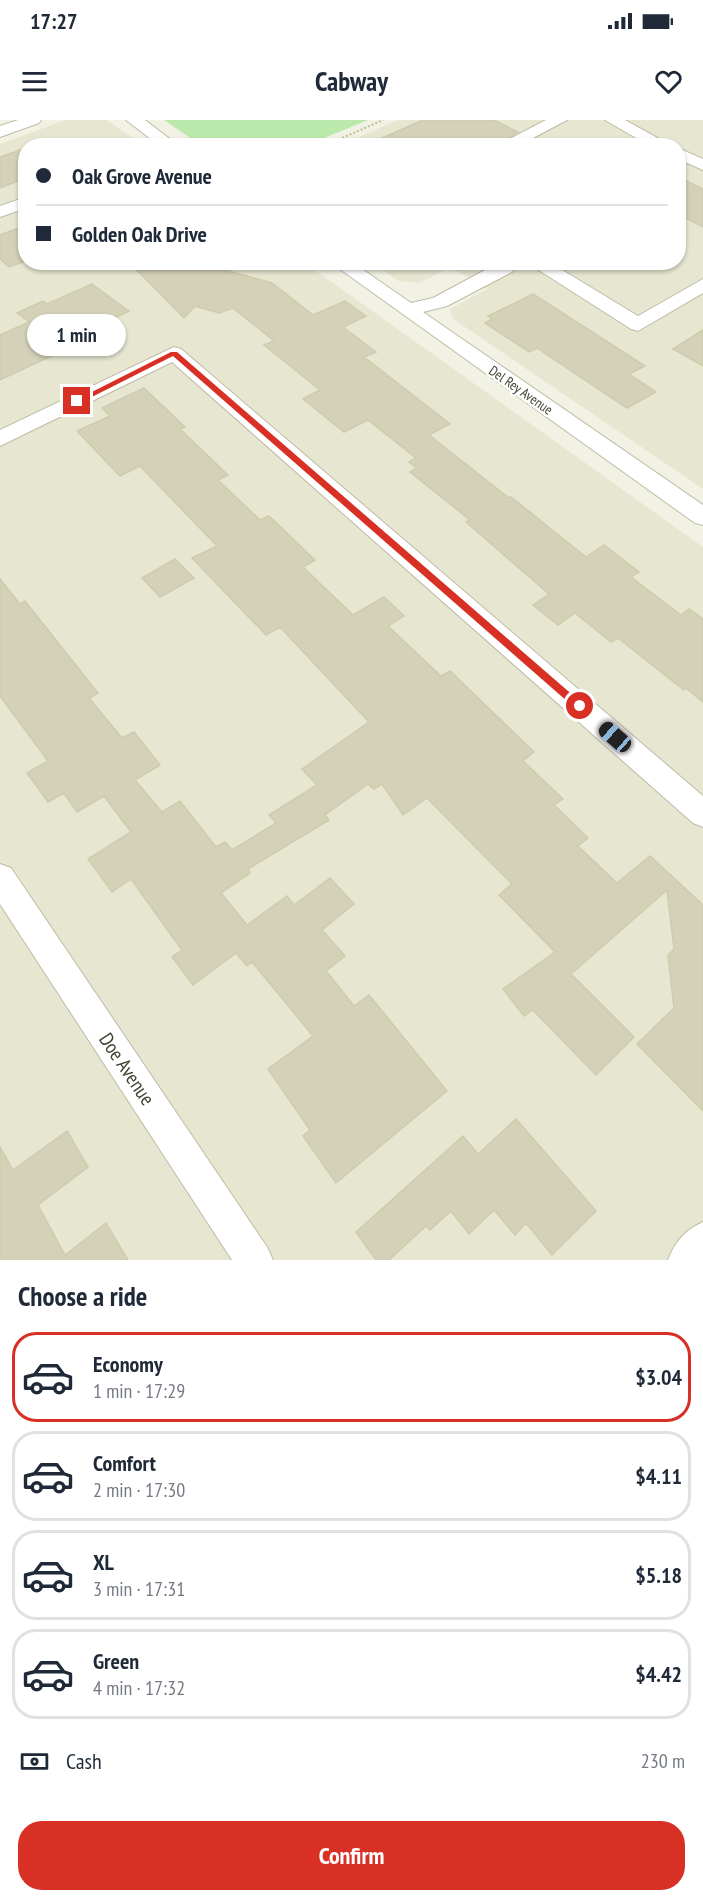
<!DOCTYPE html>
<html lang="en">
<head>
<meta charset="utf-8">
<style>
  body { margin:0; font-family:"PT Sans Narrow",sans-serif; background:#f6f6f7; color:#1f2937; height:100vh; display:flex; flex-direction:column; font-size:22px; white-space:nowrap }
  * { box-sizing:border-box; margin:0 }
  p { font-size:20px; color:#747a83 }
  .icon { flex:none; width:33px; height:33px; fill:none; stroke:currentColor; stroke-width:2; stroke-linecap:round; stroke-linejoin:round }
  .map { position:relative; height:1140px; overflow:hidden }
  .side { display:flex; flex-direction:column; background:#fff; flex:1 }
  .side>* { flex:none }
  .guide { position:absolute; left:18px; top:18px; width:668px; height:132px; border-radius:24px; box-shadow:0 2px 4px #0004; display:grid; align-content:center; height:132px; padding:0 18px; background:#fff }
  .end { position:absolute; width:27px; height:27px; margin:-14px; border:8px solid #d93025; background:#fff; box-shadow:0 0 0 3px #fff }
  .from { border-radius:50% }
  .bubble { position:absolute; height:42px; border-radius:21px; background:#fff; box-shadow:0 2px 4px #0004; font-size:20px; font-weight:700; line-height:42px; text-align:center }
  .car { position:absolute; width:18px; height:36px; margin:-18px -9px; border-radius:8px; box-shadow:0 0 4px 2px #0007; background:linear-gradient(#222 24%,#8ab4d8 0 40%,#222 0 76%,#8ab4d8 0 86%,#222 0) }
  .guide b { display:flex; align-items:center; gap:21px; height:57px; font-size:22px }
  .guide b+b { border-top:2px solid #e0e1e3 }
  .guide i { width:15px; height:15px; background:#1f2937 }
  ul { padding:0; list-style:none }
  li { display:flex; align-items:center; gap:18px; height:90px; margin:0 12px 9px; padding:0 6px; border:3px solid #e0e1e3; border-radius:24px }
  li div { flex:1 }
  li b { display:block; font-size:22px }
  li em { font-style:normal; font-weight:700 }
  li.active { border-color:#d93025 }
  li>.icon { width:54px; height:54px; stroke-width:1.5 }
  h2 { padding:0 18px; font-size:27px; line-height:72px }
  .pay { display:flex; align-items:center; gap:15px; height:66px; padding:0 18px; font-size:22px }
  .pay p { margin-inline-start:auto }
  .primary-button { display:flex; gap:12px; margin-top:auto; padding:12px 18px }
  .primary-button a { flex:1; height:69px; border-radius:24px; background:#d93025; color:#fff; font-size:24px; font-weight:700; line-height:69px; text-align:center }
  .status { display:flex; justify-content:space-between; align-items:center; height:42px; padding:0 30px; background:#fff; direction:ltr }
  .status svg { height:16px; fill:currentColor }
  header { display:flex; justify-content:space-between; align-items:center; height:78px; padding:0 18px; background:#fff; font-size:27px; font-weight:700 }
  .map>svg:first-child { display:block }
</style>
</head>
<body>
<div class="status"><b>17:27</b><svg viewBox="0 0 49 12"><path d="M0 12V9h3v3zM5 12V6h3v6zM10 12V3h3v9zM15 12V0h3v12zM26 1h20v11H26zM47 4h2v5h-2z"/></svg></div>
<header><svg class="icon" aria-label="menu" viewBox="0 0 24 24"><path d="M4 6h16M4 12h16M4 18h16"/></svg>Cabway<svg class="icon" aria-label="heart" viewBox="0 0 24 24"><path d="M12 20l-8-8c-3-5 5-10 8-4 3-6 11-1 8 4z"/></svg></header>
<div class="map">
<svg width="703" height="1140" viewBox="0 0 703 1140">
  <rect width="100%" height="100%" fill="#f2f2e4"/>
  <path fill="#e6e6d1" d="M65,0H107L142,25L26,26V142L305,143L703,427V1140H0V24Z
    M398,0H703V369L452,198L450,189L487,169L450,147L420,163L399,161L371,143L678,142V26H339Z"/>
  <path fill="#bbe8ab" d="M164,0H368L307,25L202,26Z"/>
  <path fill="#d4d1b9" stroke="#cfcbac" stroke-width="1.5" d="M423,0H494L518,12L494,26H364Z
    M26,28V58L0,68V37Z
    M678,57L703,69V107L678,94Z
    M26,105V141L9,147L0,139V115Z
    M129,142H195L272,163L313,195L345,181L366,196L343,207L376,232L364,237L450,304L429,315L509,378L511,377L586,437L604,425L639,452L631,457L681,495L689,489L703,499V582L686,568L684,570L618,518L611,522L575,493L558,505L533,485L549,474L466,402L470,400L410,352L417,348L409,342L416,338L368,300L344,312L303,279L320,270L264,225L274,221L233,188L219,193L195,186L184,198Z
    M92,164L129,191L87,211L94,216L0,260V215L29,202L17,193L43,181L47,184Z
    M533,174L645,246L629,254L656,272L627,288L537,228L529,232L485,203L492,199L488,196Z
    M703,210V246L673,229Z
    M144,268L185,307L180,309L228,355L218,360L260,400L269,396L315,440L303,447L353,495L384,477L404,496L388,506L441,556L450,551L534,632L523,641L563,679L554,685L588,718L578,726L617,763L650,736L703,785V991L637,924L674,888L668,835L674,829L667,770L571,854L634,917L596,955L533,890L524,896L503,869L555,832L499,775L512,764L427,678L403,695L382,664L374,669L368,664L325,695L329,700L248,749L250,753L221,773L247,805L287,776L294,785L330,758L354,784L322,810L345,836L326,851L354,886L369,875L447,971L336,1063L303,1016L310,1010L268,949L313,916L252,842L247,846L236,833L193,865L172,837L182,830L131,759L112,772L88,739L131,712L104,676L77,692L64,673L48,682L27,653L48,641L0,576V459L20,484L25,481L98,573L89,578L122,618L134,612L160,645L135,660L162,692L180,681L216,727L225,722L232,730L276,703L269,695L317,665L302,649L369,602L280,507L266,515L192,438L217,426L140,346L120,356L77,311L110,296L102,288Z
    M175,439L194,458L160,477L142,458Z
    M516,999L596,1091L552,1135L526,1103L515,1115L494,1090L469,1114L451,1091L430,1110L426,1106L389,1140H376L356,1112L463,1016L478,1034Z
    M67,1011L88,1047L38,1085L65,1135L106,1103L128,1140H0V1027L13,1050Z"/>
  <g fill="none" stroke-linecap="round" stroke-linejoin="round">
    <defs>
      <path id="minor" d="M18,0H41L39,3L0,17V6Z
        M126,0H145L179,26H160Z
        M546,0H567L518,26H496Z
        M605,0H625L672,26H650Z
        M678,28L703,39V50L678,39Z
        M26,77V88L0,97V86Z
        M330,142H352L411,183L433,178L500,142H519L512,152L447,186L423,192L703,385V405L695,403Z
        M526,142H549L638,196L703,159V173L638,211L631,209Z
        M174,227L181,229L703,676V707L693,703L172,242L0,326V310Z
        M0,744L11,748L267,1127L273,1140H232L0,784Z
        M703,1102V1140H668C675,1122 685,1110 703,1102Z"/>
    </defs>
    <use href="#minor" stroke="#bebca6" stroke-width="2"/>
    <path stroke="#c0bd97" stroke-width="2" stroke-dasharray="2 2" stroke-linecap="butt" d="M324,26L383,0"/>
    <use href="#minor" fill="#fff" fill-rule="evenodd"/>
  </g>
  <path fill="#d93025" d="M171,232H177L583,584V589H576L173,236L80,283L74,281Z"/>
  <g text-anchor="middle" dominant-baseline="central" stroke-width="5" stroke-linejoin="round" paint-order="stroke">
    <g font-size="14" fill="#444234" stroke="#fff">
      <text transform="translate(521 270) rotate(35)">Del Rey Avenue</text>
    </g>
    <g font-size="20" fill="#444234" stroke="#fff">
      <text transform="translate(127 949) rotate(56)">Doe Avenue</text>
    </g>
  </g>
</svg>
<i class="end from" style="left:580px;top:586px"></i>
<i class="end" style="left:77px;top:281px"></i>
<div class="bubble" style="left:27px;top:194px;width:99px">1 min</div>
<i class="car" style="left:615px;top:617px;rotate:311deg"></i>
<div class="guide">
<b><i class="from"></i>Oak Grove Avenue</b>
<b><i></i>Golden Oak Drive</b>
</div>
</div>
<section class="side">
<h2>Choose a ride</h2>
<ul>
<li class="active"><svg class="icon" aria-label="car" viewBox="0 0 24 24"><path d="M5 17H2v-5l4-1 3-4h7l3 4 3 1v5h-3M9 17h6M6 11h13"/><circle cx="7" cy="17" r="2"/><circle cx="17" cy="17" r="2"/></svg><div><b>Economy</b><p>1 min · 17:29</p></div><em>$3.04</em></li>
<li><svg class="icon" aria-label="car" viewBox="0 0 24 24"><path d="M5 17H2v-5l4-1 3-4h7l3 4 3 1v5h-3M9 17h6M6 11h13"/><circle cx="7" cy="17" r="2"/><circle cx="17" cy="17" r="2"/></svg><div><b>Comfort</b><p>2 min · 17:30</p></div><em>$4.11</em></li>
<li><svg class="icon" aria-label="car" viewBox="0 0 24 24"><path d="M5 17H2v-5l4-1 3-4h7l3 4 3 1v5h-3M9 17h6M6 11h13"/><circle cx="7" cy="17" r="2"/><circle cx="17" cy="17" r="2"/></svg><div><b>XL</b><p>3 min · 17:31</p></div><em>$5.18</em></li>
<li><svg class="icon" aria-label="car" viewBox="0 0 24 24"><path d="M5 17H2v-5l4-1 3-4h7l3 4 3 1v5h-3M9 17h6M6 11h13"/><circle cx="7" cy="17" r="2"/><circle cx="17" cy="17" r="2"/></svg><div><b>Green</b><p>4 min · 17:32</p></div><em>$4.42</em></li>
</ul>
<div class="pay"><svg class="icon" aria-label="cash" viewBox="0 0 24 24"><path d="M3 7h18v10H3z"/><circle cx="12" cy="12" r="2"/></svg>Cash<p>230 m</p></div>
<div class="primary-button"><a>Confirm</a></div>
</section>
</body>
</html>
